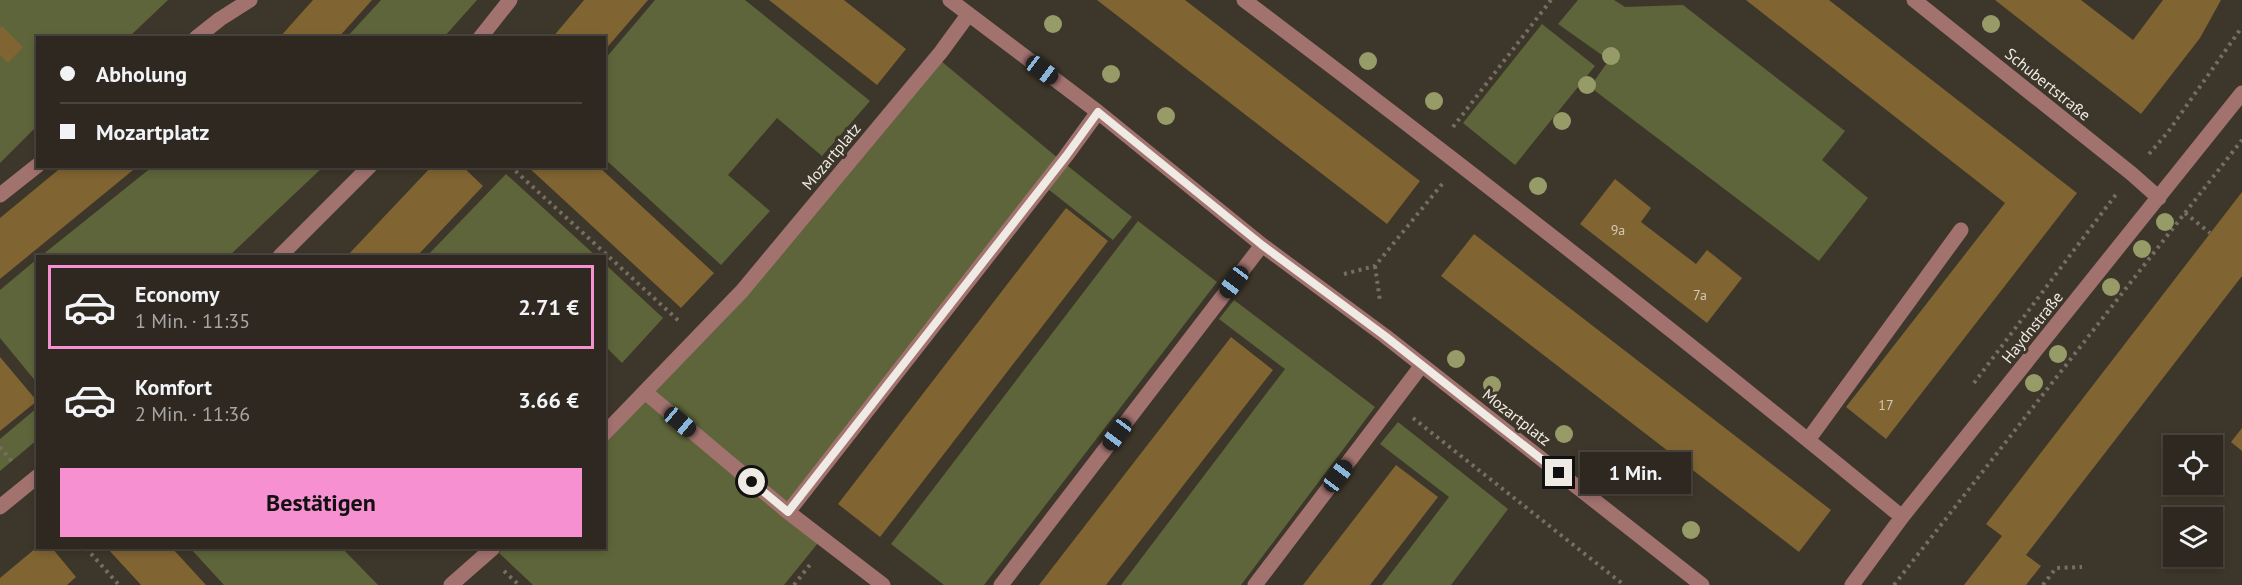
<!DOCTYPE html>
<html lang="de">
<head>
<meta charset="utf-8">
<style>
  body { margin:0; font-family:"PT Sans",sans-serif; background:#3a342d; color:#f1f3f6; height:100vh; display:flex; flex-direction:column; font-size:22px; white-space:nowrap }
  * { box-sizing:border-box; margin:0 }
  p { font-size:20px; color:#a7a6a5 }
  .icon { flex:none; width:33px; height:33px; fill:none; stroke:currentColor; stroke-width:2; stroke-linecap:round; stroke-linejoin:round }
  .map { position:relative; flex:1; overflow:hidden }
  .sheet { position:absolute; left:36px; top:255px; width:570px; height:294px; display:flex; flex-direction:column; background:#2e2820; border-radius:0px; box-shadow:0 3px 9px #0003,0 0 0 2px #49443e }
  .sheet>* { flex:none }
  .banner { position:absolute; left:36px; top:36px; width:570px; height:132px; border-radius:0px; box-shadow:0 3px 9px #0003,0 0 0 2px #49443e; display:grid; align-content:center; height:132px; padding:0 24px; background:#2e2820 }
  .fabs { position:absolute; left:2163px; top:435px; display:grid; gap:12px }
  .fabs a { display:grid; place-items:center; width:60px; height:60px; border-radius:0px; background:#2e2820; box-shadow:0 3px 9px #0003,0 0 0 2px #49443e; font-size:30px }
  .end { position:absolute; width:27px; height:27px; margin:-14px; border:8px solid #efeae3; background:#111; box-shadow:0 0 0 3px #111 }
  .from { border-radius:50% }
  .bubble { position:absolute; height:42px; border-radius:0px; background:#2e2820; box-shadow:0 3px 9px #0003,0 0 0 2px #49443e; font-size:20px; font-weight:700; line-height:42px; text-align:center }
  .car { position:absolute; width:18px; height:36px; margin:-18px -9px; border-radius:8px; box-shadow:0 0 4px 2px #0007; background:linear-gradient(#222 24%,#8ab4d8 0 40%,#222 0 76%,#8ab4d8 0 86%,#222 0) }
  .banner b { display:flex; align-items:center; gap:21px; height:57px; font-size:22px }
  .banner b+b { border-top:2px solid #49443e }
  .banner i { width:15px; height:15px; background:#f1f3f6 }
  ul { padding:10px 0 0; list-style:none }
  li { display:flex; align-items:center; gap:18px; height:84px; margin:0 12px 9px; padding:0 12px; border:3px solid transparent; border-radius:0px }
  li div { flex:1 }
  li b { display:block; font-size:22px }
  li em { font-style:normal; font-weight:700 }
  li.active { border-color:#f690d0 }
  li>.icon { width:54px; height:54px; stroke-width:1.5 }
  .button { display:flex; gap:12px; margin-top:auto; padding:12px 24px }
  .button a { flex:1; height:69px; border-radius:0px; background:#f690d0; color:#111; font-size:24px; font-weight:700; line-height:69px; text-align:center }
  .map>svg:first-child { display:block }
</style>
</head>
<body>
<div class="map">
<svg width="2242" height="585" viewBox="0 0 2242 585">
  <rect width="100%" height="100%" fill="#3d362a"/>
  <path fill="#5e653a" d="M0,0H168L129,37L38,38L37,126L0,163Z
    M381,0H477L444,37H347Z
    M655,0H745L870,101L822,156L777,118L728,175L770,211L721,265L605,159V59Z
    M1578,0H1614L1625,7L1683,5L1845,131L1822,160L1868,198L1819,261L1590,87L1609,60L1558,24Z
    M1542,24L1595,66L1515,165L1463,123Z
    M941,61L1059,159L1132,217L1113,240L1039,182L779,512L818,543L784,585H533L499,553L504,548H604L605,444L627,420Z
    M152,167V166L323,167L229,256H41Z
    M506,174L596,256H427Z
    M1138,221L1217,282L984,585H944L891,544Z
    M37,259V383L0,338V290Z
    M605,264L663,318L622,363L605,346Z
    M1234,300L1375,407L1241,585H1121L1285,369L1219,319Z
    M37,408V440L0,471V439Z
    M1398,422L1508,509L1451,585H1382L1449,497L1380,444Z
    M190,548H342L378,585H224Z"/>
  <path fill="#806432" d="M313,0H372L338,38H279Z
    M584,0H648L604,51V38H552Z
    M769,0H844L906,49L877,85Z
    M1097,0H1185L1420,181L1387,224Z
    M1746,0H1829L2077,193L1886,439L1846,407L2005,203Z
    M1995,0H2081L2133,40L2163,0H2221L2200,38L2141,114Z
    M2,26L23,47L8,63L0,55V28Z
    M63,166H138L0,279V218Z
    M432,166H462L483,186L417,256H347Z
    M527,166H598L714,273L681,308Z
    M1615,179L1651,208L1641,222L1696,264L1707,250L1742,278L1707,323L1580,224Z
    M2242,192V276L2026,555L2041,566L2026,585H1964L2002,536L1986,524Z
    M1066,208L1108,241L880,537L838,504Z
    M1474,234L1831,510L1799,552L1441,276Z
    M1231,337L1273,370L1106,585H1039Z
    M0,357L37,401L0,431Z
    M2242,428V451L2231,442Z
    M1396,465L1438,497L1370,585H1303Z
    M36,548H52L76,577L67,585H0V578Z
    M107,548H172L206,585H141Z"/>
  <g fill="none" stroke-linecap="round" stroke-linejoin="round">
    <path stroke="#746e63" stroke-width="4" stroke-dasharray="3 4.5" stroke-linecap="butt" d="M1453,127L1551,0
      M2149,154L2168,132L2242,27
      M510,166L680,322
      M2185,213L2210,233
      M1375,266L1380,301
      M1344,274L1375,266L1443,183
      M1974,383L2117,193
      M1413,418L1624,585
      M0,447L14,464
      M86,548L119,585
      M504,571L519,585
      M794,585L812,562
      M1894,585L2242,140
      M2043,585L2056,568L2082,567"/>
    <path stroke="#a2726f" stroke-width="15" d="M950,0L1098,112L1262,245L1385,336L1702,585
      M1244,0C1467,168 1687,340 1902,517
      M1914,0L2132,174L2159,198
      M196,38L220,19L250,0
      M480,38L510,0
      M0,195L38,165
      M280,256L370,166
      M645,392L788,512
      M604,434L742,291L941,52L968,15
      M1808,440L1961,230
      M0,507L38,476
      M451,585L493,548
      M883,585L788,512L1066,156L1098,112
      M1001,585L1262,245
      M1255,585L1422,365
      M1852,585L1902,517L2242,93"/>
  </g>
  <g fill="#969b68">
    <circle cx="1053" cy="24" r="9"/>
    <circle cx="1991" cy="24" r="9"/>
    <circle cx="1611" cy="56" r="9"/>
    <circle cx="1368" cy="61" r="9"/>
    <circle cx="1111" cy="74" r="9"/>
    <circle cx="1587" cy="85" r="9"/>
    <circle cx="1434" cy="101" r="9"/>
    <circle cx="1166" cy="116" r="9"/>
    <circle cx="1562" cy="121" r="9"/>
    <circle cx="1538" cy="186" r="9"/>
    <circle cx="2165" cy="222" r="9"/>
    <circle cx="2142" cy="249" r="9"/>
    <circle cx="2111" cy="287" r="9"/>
    <circle cx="2058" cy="354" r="9"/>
    <circle cx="1456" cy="359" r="9"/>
    <circle cx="2034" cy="383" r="9"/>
    <circle cx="1492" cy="385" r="9"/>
    <circle cx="1564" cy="434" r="9"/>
    <circle cx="1691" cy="530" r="9"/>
  </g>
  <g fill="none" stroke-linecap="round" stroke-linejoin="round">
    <path stroke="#efeae3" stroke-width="8" d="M752,482L788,512L1066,156L1098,112L1262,245L1385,336L1559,473"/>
  </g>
  <g text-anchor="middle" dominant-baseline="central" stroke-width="6" stroke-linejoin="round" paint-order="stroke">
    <g font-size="14" fill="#d3c8b7">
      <text x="1618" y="230">9a</text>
      <text x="1700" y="295">7a</text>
      <text x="1886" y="405">17</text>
    </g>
    <g font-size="16" fill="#efeae3" stroke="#3d362a">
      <text transform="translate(2048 84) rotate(39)">Schubertstraße</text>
      <text transform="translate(831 156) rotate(-50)">Mozartplatz</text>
      <text transform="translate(2032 327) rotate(-51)">Haydnstraße</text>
      <text transform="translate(1517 417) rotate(38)">Mozartplatz</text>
    </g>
  </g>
</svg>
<div class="fabs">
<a><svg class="icon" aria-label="locate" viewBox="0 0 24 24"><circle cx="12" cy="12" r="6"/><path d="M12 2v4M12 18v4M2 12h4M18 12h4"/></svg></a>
<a><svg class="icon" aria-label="layers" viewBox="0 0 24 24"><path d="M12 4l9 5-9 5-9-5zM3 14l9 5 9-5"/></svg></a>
</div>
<i class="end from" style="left:752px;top:482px"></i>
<i class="end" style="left:1559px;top:473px"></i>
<div class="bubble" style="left:1580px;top:452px;width:111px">1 Min.</div>
<i class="car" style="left:1042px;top:70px;rotate:127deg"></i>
<i class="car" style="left:1234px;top:282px;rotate:217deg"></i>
<i class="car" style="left:680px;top:422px;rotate:130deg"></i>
<i class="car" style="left:1117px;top:434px;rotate:217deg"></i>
<i class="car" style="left:1338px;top:476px;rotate:37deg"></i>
<div class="banner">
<b><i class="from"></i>Abholung</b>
<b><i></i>Mozartplatz</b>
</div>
<section class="sheet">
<ul>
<li class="active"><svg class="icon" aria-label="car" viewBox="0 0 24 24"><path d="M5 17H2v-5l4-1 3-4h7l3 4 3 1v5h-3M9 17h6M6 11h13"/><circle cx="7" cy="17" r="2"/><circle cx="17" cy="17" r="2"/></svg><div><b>Economy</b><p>1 Min. · 11:35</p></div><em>2.71 €</em></li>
<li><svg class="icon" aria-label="car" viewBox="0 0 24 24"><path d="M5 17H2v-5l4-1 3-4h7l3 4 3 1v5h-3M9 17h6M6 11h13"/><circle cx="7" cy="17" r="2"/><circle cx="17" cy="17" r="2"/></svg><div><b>Komfort</b><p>2 Min. · 11:36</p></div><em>3.66 €</em></li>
</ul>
<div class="button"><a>Bestätigen</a></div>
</section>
</div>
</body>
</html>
